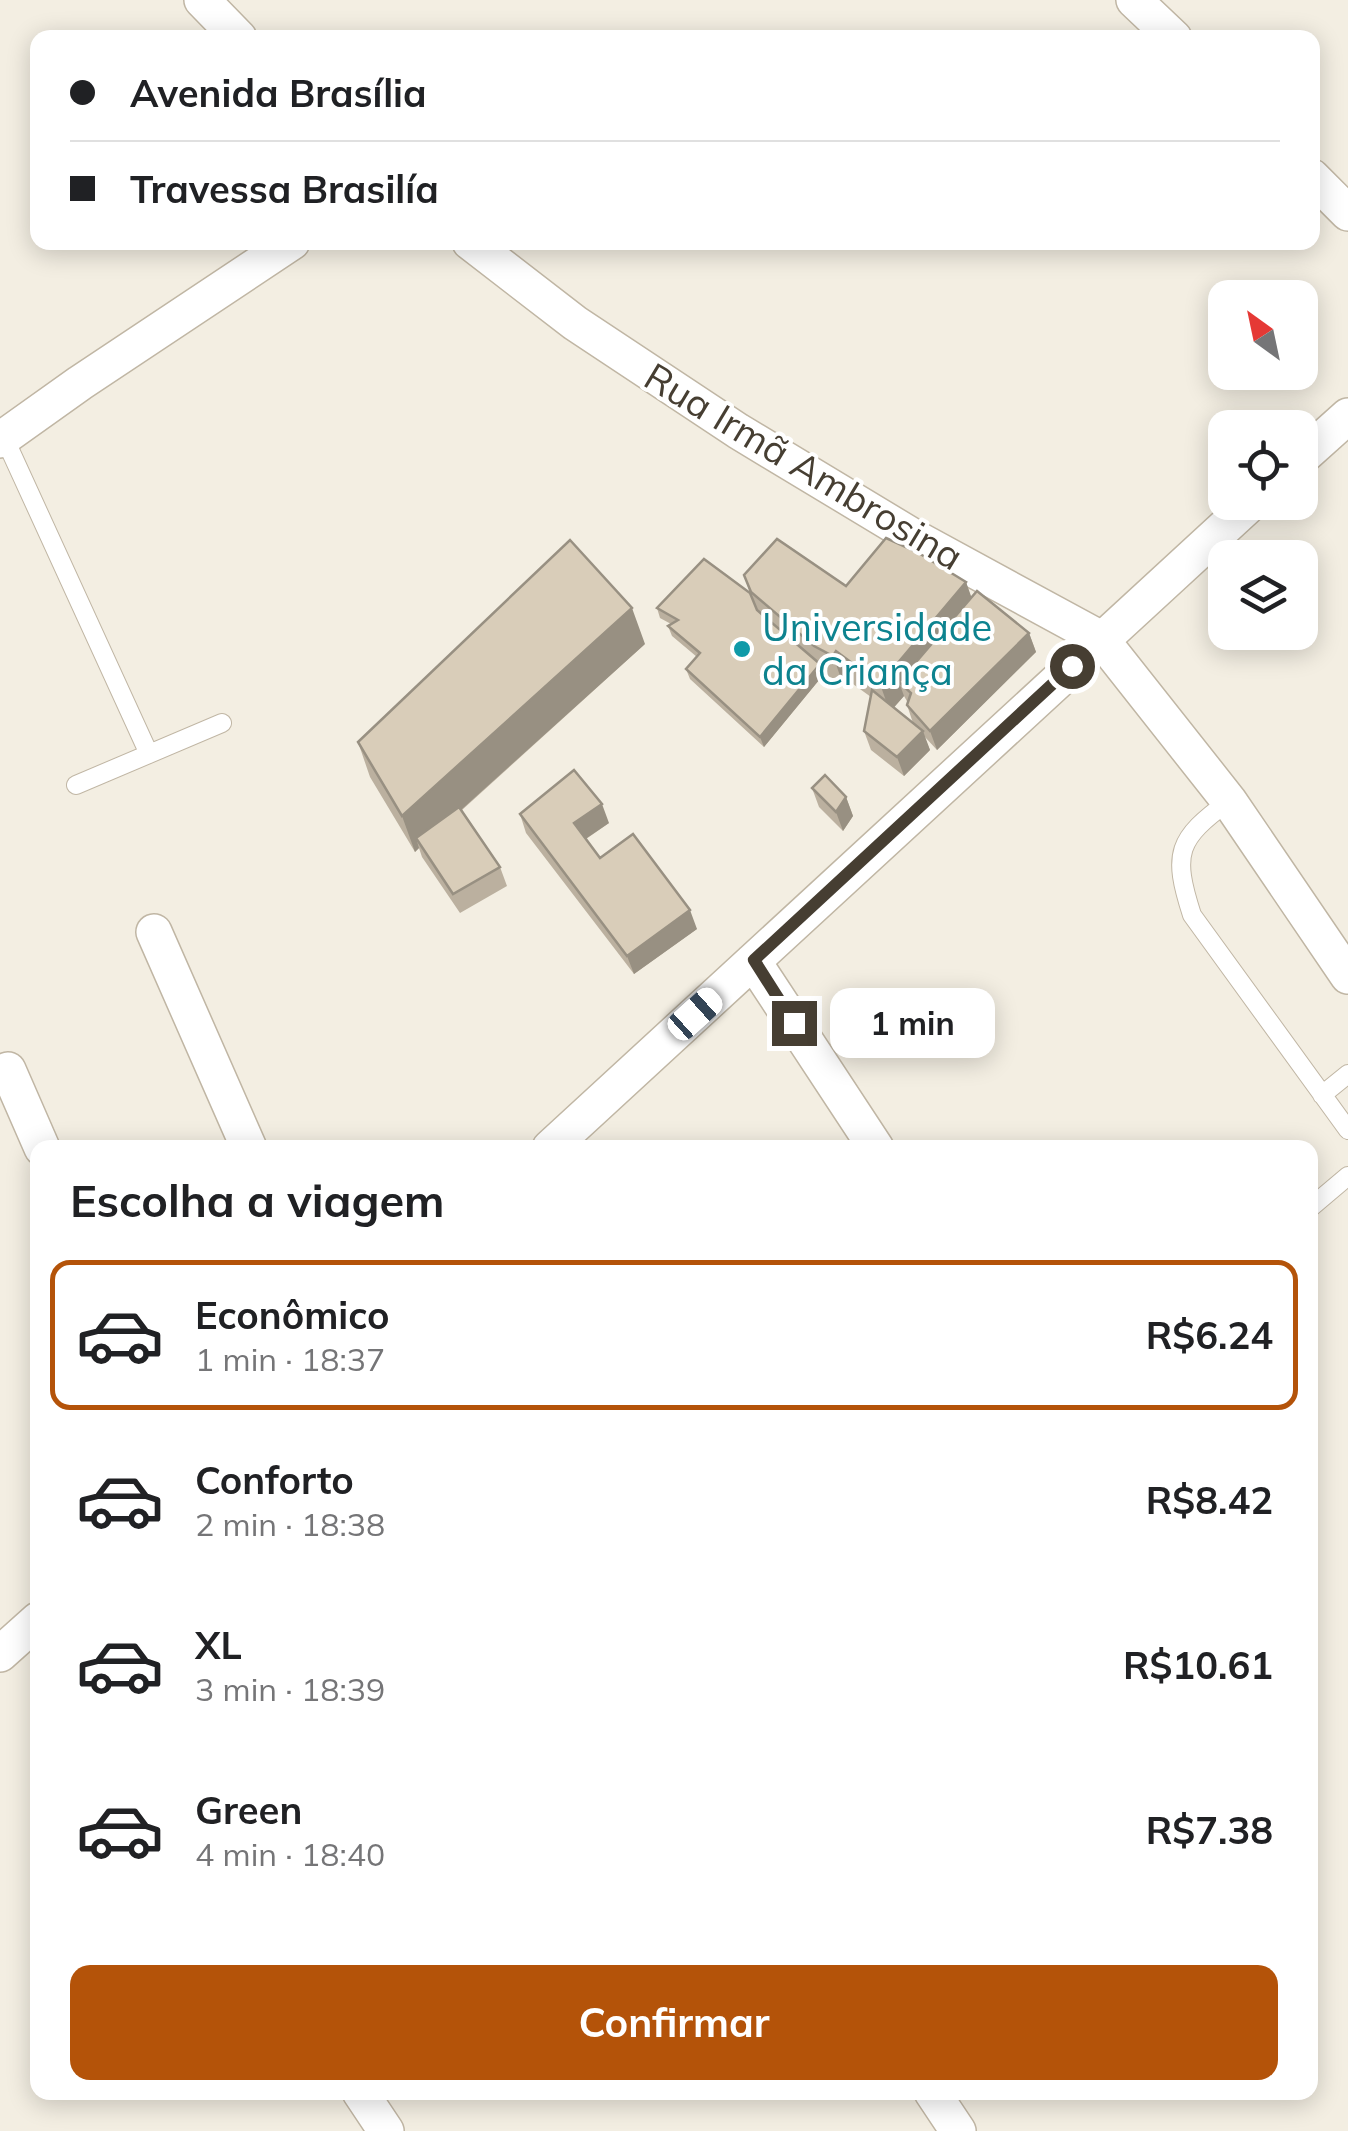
<!DOCTYPE html>
<html lang="pt">
<head>
<meta charset="utf-8">
<style>
  body { margin:0; font-family:Mulish,sans-serif; background:#f2f2f2; color:#202124; height:100vh; display:flex; flex-direction:column; font-size:38px; white-space:nowrap }
  * { box-sizing:border-box; margin:0 }
  p { font-size:32px; color:#757577 }
  .icon { flex:none; width:55px; height:55px; fill:none; stroke:currentColor; stroke-width:2; stroke-linecap:round; stroke-linejoin:round }
  .map { position:relative; flex:1; overflow:hidden }
  .drawer { position:absolute; left:30px; top:1140px; width:1288px; height:960px; display:flex; flex-direction:column; background:#fff; border-radius:20px; box-shadow:0 5px 25px #0003 }
  .drawer>* { flex:none }
  .banner { position:absolute; left:30px; top:30px; width:1290px; height:220px; border-radius:20px; box-shadow:0 5px 25px #0003; display:grid; align-content:center; height:220px; padding:0 40px; background:#fff }
  .needle { width:65px; rotate:327deg }
  .buttons { position:absolute; left:1208px; top:280px; display:grid; gap:20px }
  .buttons a { display:grid; place-items:center; width:110px; height:110px; border-radius:20px; background:#fff; box-shadow:0 5px 25px #0003; font-size:50px }
  .end { position:absolute; width:45px; height:45px; margin:-22px; border:12px solid #463e32; background:#fff; box-shadow:0 0 0 5px #fff }
  .from { border-radius:50% }
  .bubble { position:absolute; height:70px; border-radius:20px; background:#fff; box-shadow:0 5px 25px #0003; font-size:32px; font-weight:700; line-height:70px; text-align:center }
  .car { position:absolute; width:30px; height:60px; margin:-30px -15px; border-radius:12px; box-shadow:0 0 8px 2px #0007; background:linear-gradient(#fff 24%,#345 0 40%,#fff 0 76%,#345 0 86%,#fff 0) }
  .banner b { display:flex; align-items:center; gap:35px; height:95px; font-size:38px }
  .banner b+b { border-top:2px solid #e0e0e0 }
  .banner i { width:25px; height:25px; background:#202124 }
  ul { padding:0; list-style:none }
  li { display:flex; align-items:center; gap:30px; height:150px; margin:0 20px 15px; padding:0 20px; border:5px solid transparent; border-radius:20px }
  li div { flex:1 }
  li b { display:block; font-size:38px }
  li em { font-style:normal; font-weight:700 }
  li.selected { border-color:#b45309 }
  li>.icon { width:90px; height:90px; stroke-width:1.5 }
  h2 { padding:0 40px; font-size:45px; line-height:120px }
  .primary-button { display:flex; gap:20px; margin-top:auto; padding:20px 40px }
  .primary-button a { flex:1; height:115px; border-radius:20px; background:#b45309; color:#fff; font-size:40px; font-weight:700; line-height:115px; text-align:center }
  .map>svg:first-child { display:block }
</style>
</head>
<body>
<div class="map">
<svg width="1348" height="2131" viewBox="0 0 1348 2131">
  <rect width="100%" height="100%" fill="#f3eee2"/>
  <g fill="none" stroke-linecap="round" stroke-linejoin="round">
    <defs>
      <path id="lane" d="M4,437L149,754
        M76,785L222,723
        M1229,801C1177,839 1172,853 1192,915L1348,1130
        M1322,1095L1348,1074
        M1310,1208L1348,1176"/>
      <path id="street" d="M202,0L239,38
        M1134,0L1174,38
        M1312,177L1348,213
        M470,242L575,323L738,431L917,539L1101,639L1229,801L1348,976
        M0,440L80,383L292,242
        M1300,459L1348,416
        M154,932L249,1148
        M753,961L876,1148
        M8,1070L42,1148
        M550,1148L1252,502
        M0,1654L38,1620
        M360,2092L386,2131
        M932,2092L958,2131"/>
    </defs>
    <use href="#lane" stroke="#c0b6a4" stroke-width="20"/>
    <use href="#street" stroke="#c0b6a4" stroke-width="38"/>
    <use href="#lane" stroke="#fff" stroke-width="18"/>
    <use href="#street" stroke="#fff" stroke-width="35"/>
  </g>
  <path fill="#bbb09f" fill-rule="evenodd" d="M744,575L846,586L966,582L971,598L1029,633L1036,652L937,750L924,736L930,750L904,776L871,750L864,731L871,697L846,679L843,684L824,674L764,747L690,679L686,669L697,657L672,636L668,626L671,624L660,618L657,608L750,593ZM904,696L908,703L907,705L913,723L894,707Z
    M645,644L462,810L500,867L507,886L460,913L422,857L419,848L415,852L370,777L358,742Z
    M812,788L846,797L853,816L843,831L819,807Z
    M520,814L609,823L586,839L600,858L697,929L634,974L526,833Z"/>
  <path fill="#989082" d="M966,582L976,610L899,682L904,696L890,712L880,684Z
    M632,608L645,644L421,846L416,838L419,848L415,852L402,816Z
    M1029,633L1036,652L937,750L930,731Z
    M836,651L846,679L843,684L833,656Z
    M820,664L824,674L764,747L760,737Z
    M923,731L930,750L904,776L897,757Z
    M846,797L853,816L843,831L836,812Z
    M602,804L609,823L581,842L574,823Z
    M690,910L697,929L634,974L627,956Z"/>
  <path fill="#d9cdb9" stroke="#989082" stroke-width="2.5" d="M886,538L917,552L966,582L880,684L836,651L833,656L814,646L751,592L744,575L777,539L846,586Z
    M570,540L632,608L402,816L358,742Z
    M704,559L750,593L757,610L820,664L760,737L686,669L700,653L668,626L678,620L657,608Z
    M977,591L1029,633L930,731L907,705L911,693L899,682Z
    M872,690L923,731L897,757L864,731Z
    M574,770L602,804L574,823L600,858L633,834L690,910L627,956L520,814Z
    M825,775L846,797L836,812L812,788Z
    M459,807L500,867L453,894L416,838Z"/>
  <g fill="none" stroke-linecap="round" stroke-linejoin="round">
    <path stroke="#463e32" stroke-width="12" d="M794,1023L754,960L1072,666"/>
  </g>
  <circle fill="#0f9aa8" stroke="#fff" stroke-width="4" cx="742" cy="649" r="10"/>
  <g text-anchor="middle" dominant-baseline="central" stroke-width="8" stroke-linejoin="round" paint-order="stroke">
    <g font-size="38" fill="#463e32" stroke="#fff">
      <text transform="translate(804 466) rotate(31)">Rua Irmã Ambrosina</text>
    </g>
    <g font-size="38" fill="#0d838f" stroke="#fff" text-anchor="start">
      <text x="762" y="627">Universidade<tspan x="762" dy="44">da Criança</tspan></text>
    </g>
  </g>
</svg>
<div class="buttons">
<a><svg class="needle" viewBox="-14 -14 28 28"><path d="M0-13l5 13h-10z" fill="#e53935"/><path d="M0 13l5-13h-10z" fill="#757577"/></svg></a>
<a><svg class="icon" aria-label="locate" viewBox="0 0 24 24"><circle cx="12" cy="12" r="6"/><path d="M12 2v4M12 18v4M2 12h4M18 12h4"/></svg></a>
<a><svg class="icon" aria-label="layers" viewBox="0 0 24 24"><path d="M12 4l9 5-9 5-9-5zM3 14l9 5 9-5"/></svg></a>
</div>
<i class="end from" style="left:1072px;top:666px"></i>
<i class="end" style="left:794px;top:1023px"></i>
<div class="bubble" style="left:830px;top:988px;width:165px">1 min</div>
<i class="car" style="left:695px;top:1014px;rotate:48deg"></i>
<div class="banner">
<b><i class="from"></i>Avenida Brasília</b>
<b><i></i>Travessa Brasilía</b>
</div>
<section class="drawer">
<h2>Escolha a viagem</h2>
<ul>
<li class="selected"><svg class="icon" aria-label="car" viewBox="0 0 24 24"><path d="M5 17H2v-5l4-1 3-4h7l3 4 3 1v5h-3M9 17h6M6 11h13"/><circle cx="7" cy="17" r="2"/><circle cx="17" cy="17" r="2"/></svg><div><b>Econômico</b><p>1 min · 18:37</p></div><em>R$6.24</em></li>
<li><svg class="icon" aria-label="car" viewBox="0 0 24 24"><path d="M5 17H2v-5l4-1 3-4h7l3 4 3 1v5h-3M9 17h6M6 11h13"/><circle cx="7" cy="17" r="2"/><circle cx="17" cy="17" r="2"/></svg><div><b>Conforto</b><p>2 min · 18:38</p></div><em>R$8.42</em></li>
<li><svg class="icon" aria-label="car" viewBox="0 0 24 24"><path d="M5 17H2v-5l4-1 3-4h7l3 4 3 1v5h-3M9 17h6M6 11h13"/><circle cx="7" cy="17" r="2"/><circle cx="17" cy="17" r="2"/></svg><div><b>XL</b><p>3 min · 18:39</p></div><em>R$10.61</em></li>
<li><svg class="icon" aria-label="car" viewBox="0 0 24 24"><path d="M5 17H2v-5l4-1 3-4h7l3 4 3 1v5h-3M9 17h6M6 11h13"/><circle cx="7" cy="17" r="2"/><circle cx="17" cy="17" r="2"/></svg><div><b>Green</b><p>4 min · 18:40</p></div><em>R$7.38</em></li>
</ul>
<div class="primary-button"><a>Confirmar</a></div>
</section>
</div>
</body>
</html>
